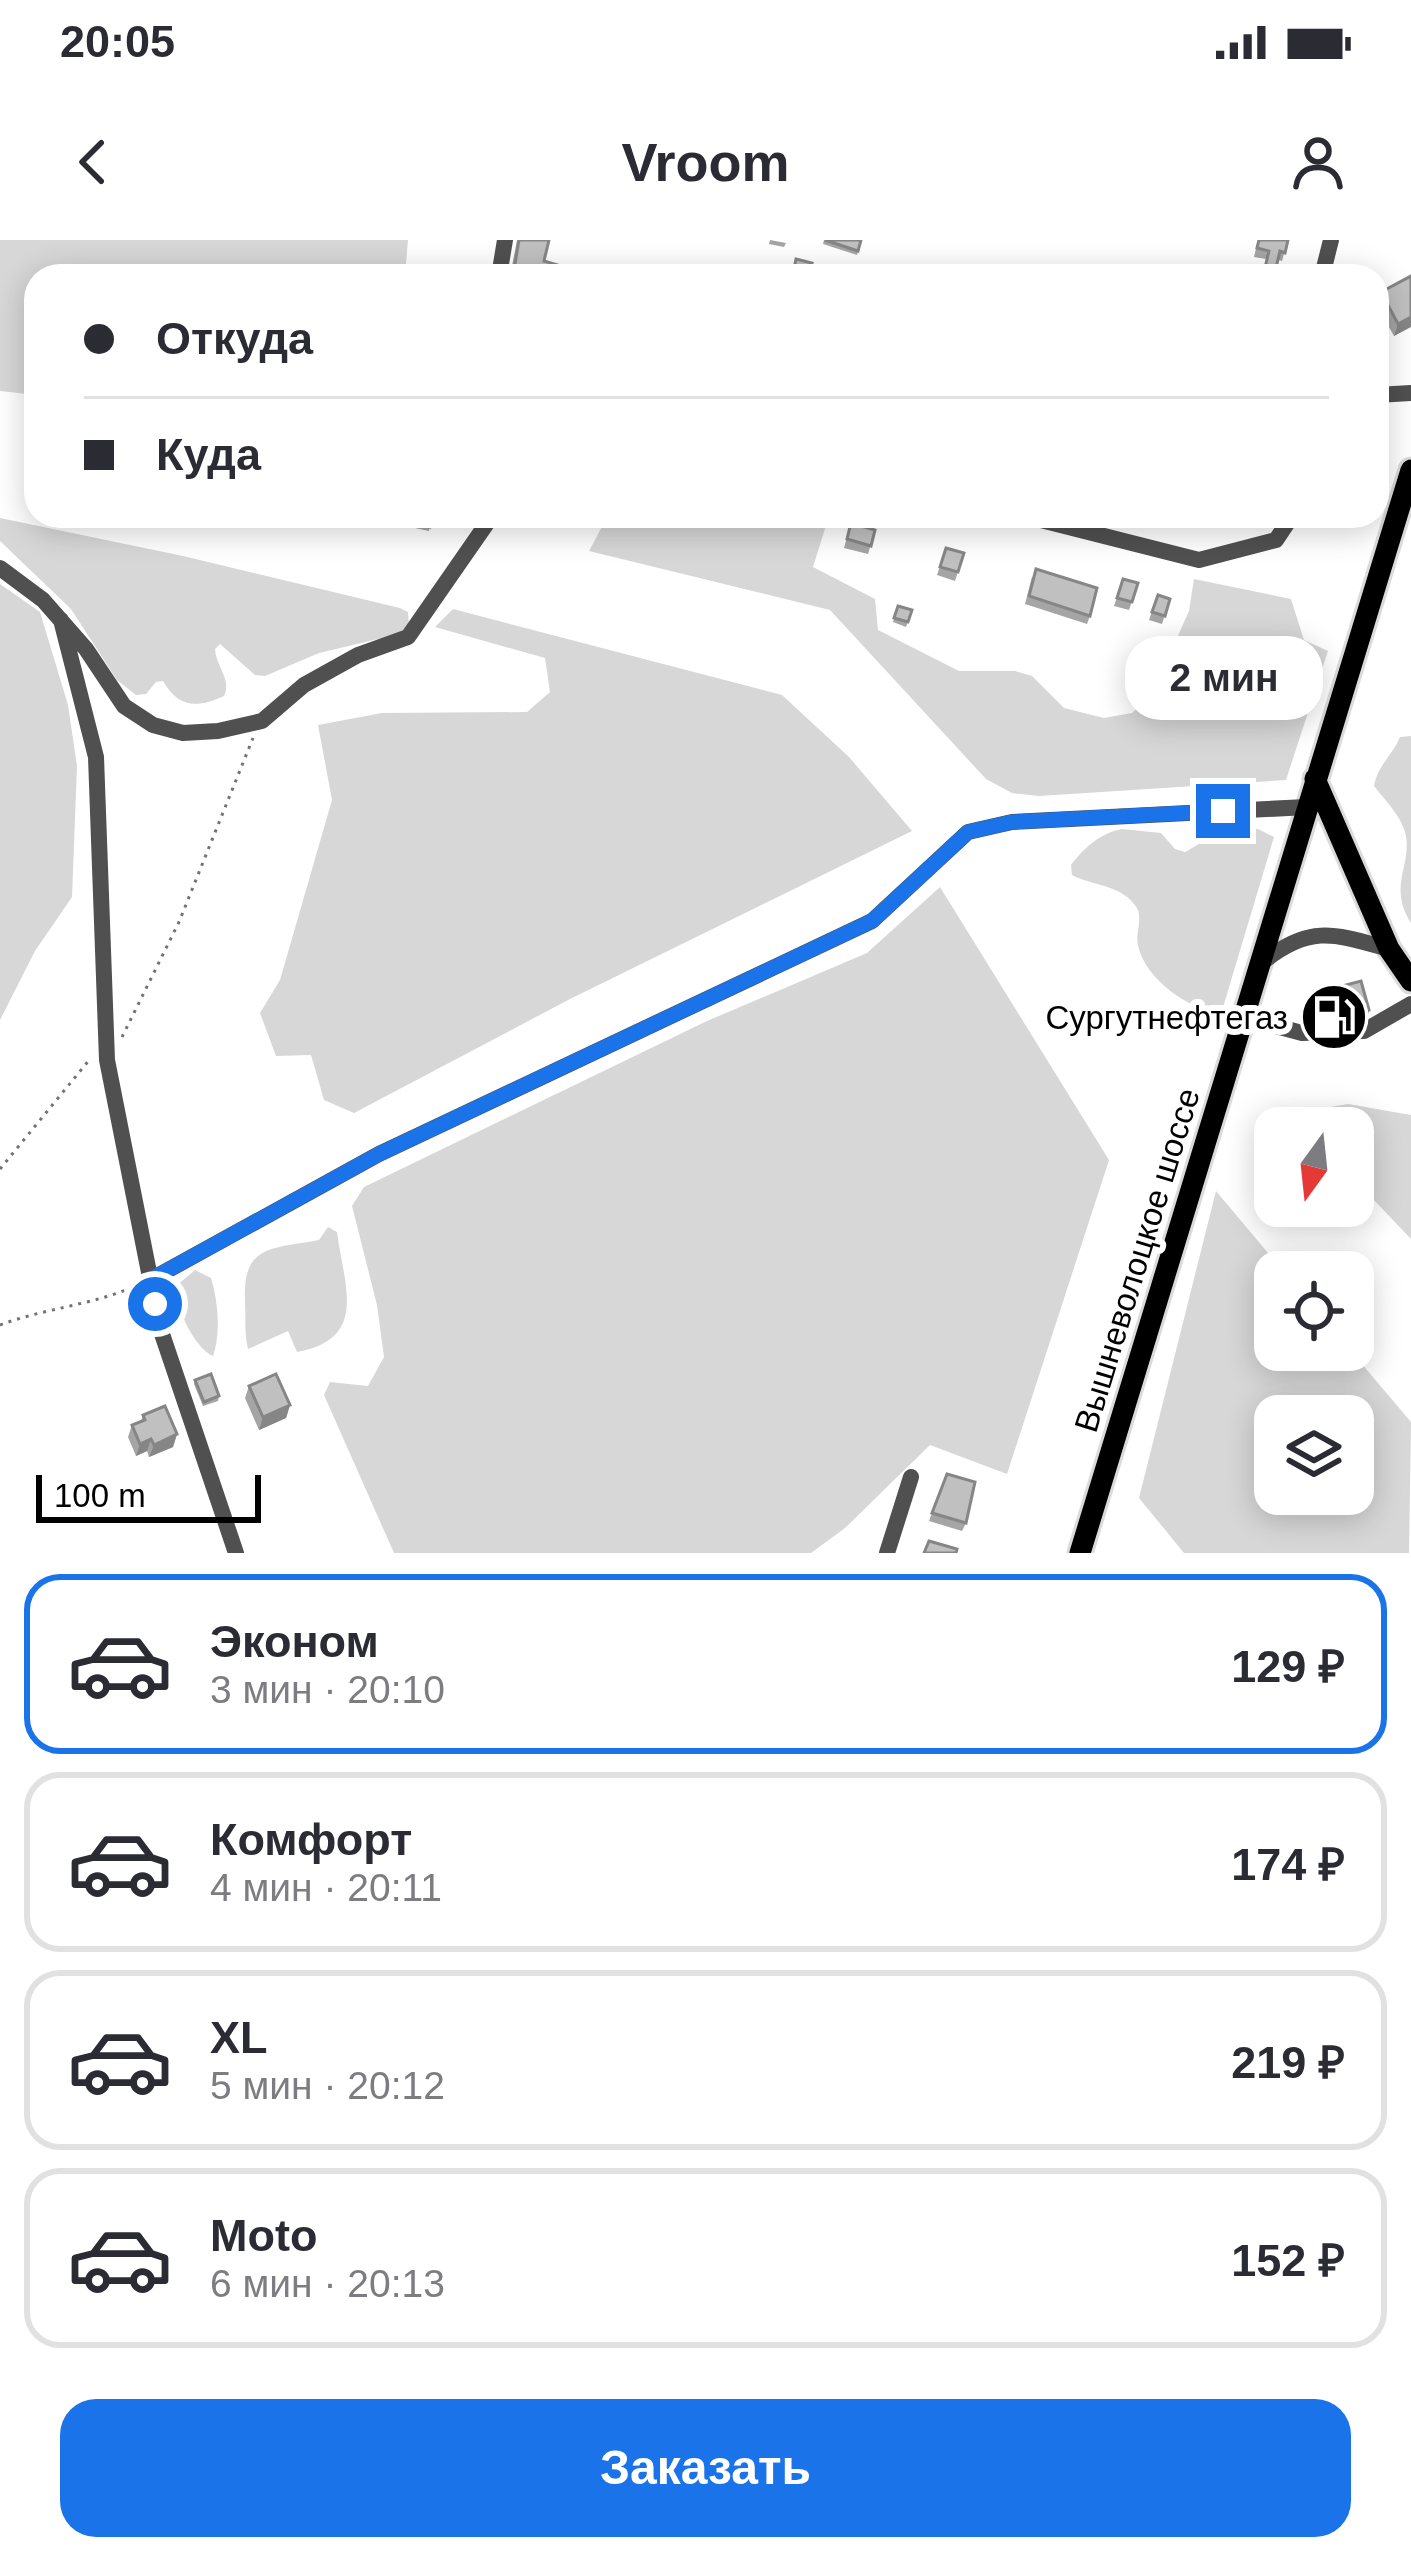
<!DOCTYPE html>
<html lang="ru">
<head>
<meta charset="utf-8">
<style>
  body { margin:0; font-family:Arial,sans-serif; background:#f7f7f7; color:#2b2b33; height:100vh; display:flex; flex-direction:column; font-size:45px; white-space:nowrap }
  * { box-sizing:border-box; margin:0 }
  p { font-size:39px; color:#7c7c81 }
  .icon { flex:none; width:66px; height:66px; fill:none; stroke:currentColor; stroke-width:2; stroke-linecap:round; stroke-linejoin:round }
  .map { position:relative; height:1313px; overflow:hidden }
  .drawer { display:flex; flex-direction:column; background:#fff; flex:1 }
  .drawer>* { flex:none }
  .guide { position:absolute; left:24px; top:24px; width:1365px; height:264px; border-radius:36px; box-shadow:0 6px 30px #0003; display:grid; align-content:center; height:264px; padding:0 60px; background:#fff }
  .needle { width:78px; rotate:195deg }
  .tools { position:absolute; left:1254px; top:867px; display:grid; gap:24px }
  .tools a { display:grid; place-items:center; width:120px; height:120px; border-radius:24px; background:#fff; box-shadow:0 6px 30px #0003; font-size:60px }
  .scale { position:absolute; left:36px; bottom:30px; width:225px; box-sizing:border-box; padding-left:12px; border:6px solid #000; border-top:0; font-size:33px; line-height:42px; white-space:nowrap; color:#000; -webkit-text-stroke:9px #fff; paint-order:stroke }
  .end { position:absolute; width:54px; height:54px; margin:-27px; border:15px solid #1a73e8; background:#fff; box-shadow:0 0 0 6px #fff }
  .from { border-radius:50% }
  .bubble { position:absolute; height:84px; border-radius:36px; background:#fff; box-shadow:0 6px 30px #0003; font-size:39px; font-weight:700; line-height:84px; text-align:center }
  .guide b { display:flex; align-items:center; gap:42px; height:114px; font-size:45px }
  .guide b+b { border-top:3px solid #e1e1e2 }
  .guide i { width:30px; height:30px; background:#2b2b33 }
  ul { padding:21px 0 0; list-style:none }
  li { display:flex; align-items:center; gap:36px; height:180px; margin:0 24px 18px; padding:0 36px; border:6px solid #e1e1e2; border-radius:36px }
  li div { flex:1 }
  li b { display:block; font-size:45px }
  li em { font-style:normal; font-weight:700 }
  li.current { border-color:#1a73e8 }
  li>.icon { width:108px; height:108px; stroke-width:1.5 }
  .primary-button { display:flex; gap:24px; margin-top:auto; padding:24px 60px }
  .primary-button a { flex:1; height:138px; border-radius:36px; background:#1a73e8; color:#fff; font-size:48px; font-weight:700; line-height:138px; text-align:center }
  .status { display:flex; justify-content:space-between; align-items:center; height:84px; padding:0 60px; background:#fff; direction:ltr }
  .status svg { height:33px; fill:currentColor }
  header { display:flex; justify-content:space-between; align-items:center; height:156px; padding:0 60px; background:#fff; font-size:54px; font-weight:700 }
  .map>svg:first-child { display:block }
</style>
</head>
<body>
<div class="status"><b>20:05</b><svg viewBox="0 0 49 12"><path d="M0 12V9h3v3zM5 12V6h3v6zM10 12V3h3v9zM15 12V0h3v12zM26 1h20v11H26zM47 4h2v5h-2z"/></svg></div>
<header><svg class="icon" aria-label="back" viewBox="0 0 24 24"><path d="M15 5l-7 7 7 7"/></svg>Vroom<svg class="icon" aria-label="person" viewBox="0 0 24 24"><circle cx="12" cy="8" r="4"/><path d="M4 21q1-7 8-7t8 7"/></svg></header>
<div class="map">
<svg width="1411" height="1313" viewBox="0 0 1411 1313">
  <rect width="100%" height="100%" fill="#fff"/>
  <path fill="#d7d7d7" fill-rule="evenodd" d="M0,0H408L406,24L419,36H36V155L0,151Z
    M614,276H829L813,327L875,359L878,390L959,431H1015L1032,436L1064,468L1104,478L1132,473L1152,454L1189,371L1194,339L1291,359L1304,400L1328,411L1286,540L1039,556L1012,553L986,539L830,370L589,311L604,283Z
    M0,278L183,316L400,368L408,372L409,387L395,395L319,413L265,436L255,435L220,404L215,409C216,427 232,439 224,456C196,469 178,467 163,441L156,442L146,454L136,455L117,440L71,369L0,301Z
    M0,344L40,372L68,465L77,526L72,657L35,711L0,780Z
    M453,369L782,455L849,517L912,591L570,759L354,873L324,860L311,815L276,816L260,773L280,740L332,560L318,485L382,473L527,472L550,452L545,418L435,387Z
    M1411,496V683C1388,647 1411,627 1406,596C1403,578 1385,560 1374,546C1378,525 1392,516 1400,497Z
    M1122,589L1161,593L1175,609L1185,612L1225,589H1258L1274,597L1221,774C1189,770 1144,738 1138,705C1135,693 1143,680 1137,668C1123,645 1093,646 1072,635L1071,625C1084,608 1100,593 1122,589Z
    M940,647L1109,920L1007,1234L930,1205L845,1288L811,1313H394L324,1155L330,1142L368,1146L384,1117L377,1065L352,966L364,947L707,781L867,713Z
    M1348,864L1411,875V999L1353,938V888H1304L1298,879L1300,872Z
    M1216,951L1284,1032H1275V1110H1350L1411,1182L1409,1313H1184L1139,1258ZM1275,1176H1353V1254H1275Z
    M328,987L337,992C344,1046 369,1099 297,1112L288,1091L248,1109C244,1093 246,1078 245,1061C242,1003 274,1009 319,1000Z
    M195,1030L211,1038C218,1061 221,1094 213,1116C194,1107 175,1067 176,1046Z"/>
  <g fill="none" stroke-linecap="round" stroke-linejoin="round">
    <defs>
      <path id="major" d="M1315,539L1389,709L1411,741
        M1080,1313L1411,230"/>
    </defs>
    <use href="#major" stroke="#dbdbdb" stroke-width="27"/>
    <path stroke="#727272" stroke-width="3" stroke-dasharray="3 6" stroke-linecap="butt" d="M122,797L179,682L253,498
      M0,929L90,819
      M0,1085C45,1068 94,1065 138,1045"/>
    <path stroke="#505050" stroke-width="16" d="M499,36L505,0
      M1322,36L1331,0
      M1377,155L1411,153
      M1025,276L1199,320L1276,300L1292,276
      M0,328L43,360L86,409L124,466L153,485L183,493L218,491L262,481L304,445L358,415L408,397L492,276
      M61,380L96,517L107,820L160,1088L236,1313
      M1264,721C1311,684 1335,694 1389,709
      M1246,778L1302,793L1364,791L1411,764
      M150,1040L379,914L872,681L968,592L1012,582L1307,567
      M887,1313L911,1237"/>
    <use href="#major" stroke="#000" stroke-width="21"/>
  </g>
  <path fill="#a5a5a5" d="M517,0H549L544,21L572,36H510Z
    M770,0L786,3L784,7L769,4Z
    M824,0H861L857,15L823,4Z
    M1258,0H1288L1282,21L1278,20L1262,36L1266,19L1254,17Z
    M1381,52L1411,86L1394,96L1377,66Z
    M418,276H432L429,291L415,288Z
    M851,283L875,290L868,314L844,308Z
    M946,308L964,313L955,341L937,335Z
    M1032,337L1090,376L1087,384L1025,364Z
    M1123,339L1138,343L1129,370L1114,366Z
    M1158,355L1170,359L1162,384L1149,380Z
    M898,366L912,370L906,387L893,382Z
    M1342,746L1369,770L1368,774L1349,779L1340,751Z
    M195,1140L219,1156L218,1161L203,1166L194,1144Z
    M249,1146L290,1165L286,1178L259,1190L245,1158Z
    M143,1175L177,1194L173,1207L149,1217L147,1211L136,1216L128,1197L132,1185L141,1181Z
    M947,1234L966,1283L962,1291L929,1281Z"/>
  <path fill="#868686" d="M1411,73V87L1394,96L1398,84Z
    M1369,770L1368,774L1349,779L1350,775Z
    M290,1165L286,1178L259,1190L263,1177Z
    M177,1194L173,1207L149,1217L154,1205Z
    M151,1199L147,1211L136,1216L140,1204Z"/>
  <path fill="#c0c0c0" stroke="#868686" stroke-width="3" d="M519,0H549L544,21L574,30L572,36H513Z
    M825,0H861L858,11Z
    M1259,0H1288L1285,13L1280,11L1274,36H1263L1269,11L1257,8Z
    M796,19L812,23L808,36L793,33Z
    M1411,36V77L1398,84L1381,52Z
    M419,276H432L430,287L417,284Z
    M851,283L875,290L871,306L847,299Z
    M946,308L964,313L958,332L940,327Z
    M1036,329L1097,348L1090,376L1029,356Z
    M1123,339L1138,343L1132,362L1117,358Z
    M1158,355L1170,359L1165,376L1152,372Z
    M898,366L912,370L908,382L894,378Z
    M1361,741L1369,770L1350,775L1342,746Z
    M211,1134L219,1156L204,1162L195,1140Z
    M276,1134L290,1165L263,1177L249,1146Z
    M165,1166L177,1194L154,1205L151,1199L140,1204L132,1185L145,1180L143,1175Z
    M947,1234L975,1242L966,1283L932,1273Z
    M929,1301L957,1309L956,1313H924Z"/>
  <g fill="none" stroke-linecap="round" stroke-linejoin="round">
    <path stroke="#1a73e8" stroke-width="15" d="M155,1064L150,1040L379,914L872,681L968,592L1012,582L1223,571"/>
  </g>
  <defs>
    <symbol id="fuel-disc" viewBox="-11 -11 22 22"><circle r="9.5" fill="#000" stroke="#fff"/><path d="M-5.5-6h7V0h2V4h1.3V-2.5L3-4.5l.8-.8L6-3V5H2.5V1h-1V6h-7ZM-4.2-4.7v3.2H.2V-4.7Z" fill="#fff"/></symbol>
  </defs>
  <g fill-rule="evenodd">
    <use href="#fuel-disc" x="1296" y="739" width="76" height="76"/>
  </g>
  <g text-anchor="middle" dominant-baseline="central" stroke-width="12" stroke-linejoin="round" paint-order="stroke">
    <g font-size="33" fill="#000" stroke="#fff" text-anchor="end">
      <text x="1288" y="777">Сургутнефтегаз</text>
    </g>
    <g font-size="33" fill="#000" stroke="#fff">
      <text transform="translate(1137 1020) rotate(-73)">Вышневолоцкое шоссе</text>
    </g>
  </g>
</svg>
<div class="tools">
<a><svg class="needle" viewBox="-14 -14 28 28"><path d="M0-13l5 13h-10z" fill="#e53935"/><path d="M0 13l5-13h-10z" fill="#7c7c81"/></svg></a>
<a><svg class="icon" aria-label="locate" viewBox="0 0 24 24"><circle cx="12" cy="12" r="6"/><path d="M12 2v4M12 18v4M2 12h4M18 12h4"/></svg></a>
<a><svg class="icon" aria-label="layers" viewBox="0 0 24 24"><path d="M12 4l9 5-9 5-9-5zM3 14l9 5 9-5"/></svg></a>
</div>
<div class="scale">100 m</div>
<i class="end from" style="left:155px;top:1064px"></i>
<i class="end" style="left:1223px;top:571px"></i>
<div class="bubble" style="left:1125px;top:396px;width:198px">2 мин</div>
<div class="guide">
<b><i class="from"></i>Откуда</b>
<b><i></i>Куда</b>
</div>
</div>
<section class="drawer">
<ul>
<li class="current"><svg class="icon" aria-label="car" viewBox="0 0 24 24"><path d="M5 17H2v-5l4-1 3-4h7l3 4 3 1v5h-3M9 17h6M6 11h13"/><circle cx="7" cy="17" r="2"/><circle cx="17" cy="17" r="2"/></svg><div><b>Эконом</b><p>3 мин · 20:10</p></div><em>129 ₽</em></li>
<li><svg class="icon" aria-label="car" viewBox="0 0 24 24"><path d="M5 17H2v-5l4-1 3-4h7l3 4 3 1v5h-3M9 17h6M6 11h13"/><circle cx="7" cy="17" r="2"/><circle cx="17" cy="17" r="2"/></svg><div><b>Комфорт</b><p>4 мин · 20:11</p></div><em>174 ₽</em></li>
<li><svg class="icon" aria-label="car" viewBox="0 0 24 24"><path d="M5 17H2v-5l4-1 3-4h7l3 4 3 1v5h-3M9 17h6M6 11h13"/><circle cx="7" cy="17" r="2"/><circle cx="17" cy="17" r="2"/></svg><div><b>XL</b><p>5 мин · 20:12</p></div><em>219 ₽</em></li>
<li><svg class="icon" aria-label="car" viewBox="0 0 24 24"><path d="M5 17H2v-5l4-1 3-4h7l3 4 3 1v5h-3M9 17h6M6 11h13"/><circle cx="7" cy="17" r="2"/><circle cx="17" cy="17" r="2"/></svg><div><b>Moto</b><p>6 мин · 20:13</p></div><em>152 ₽</em></li>
</ul>
<div class="primary-button"><a>Заказать</a></div>
</section>
</body>
</html>
